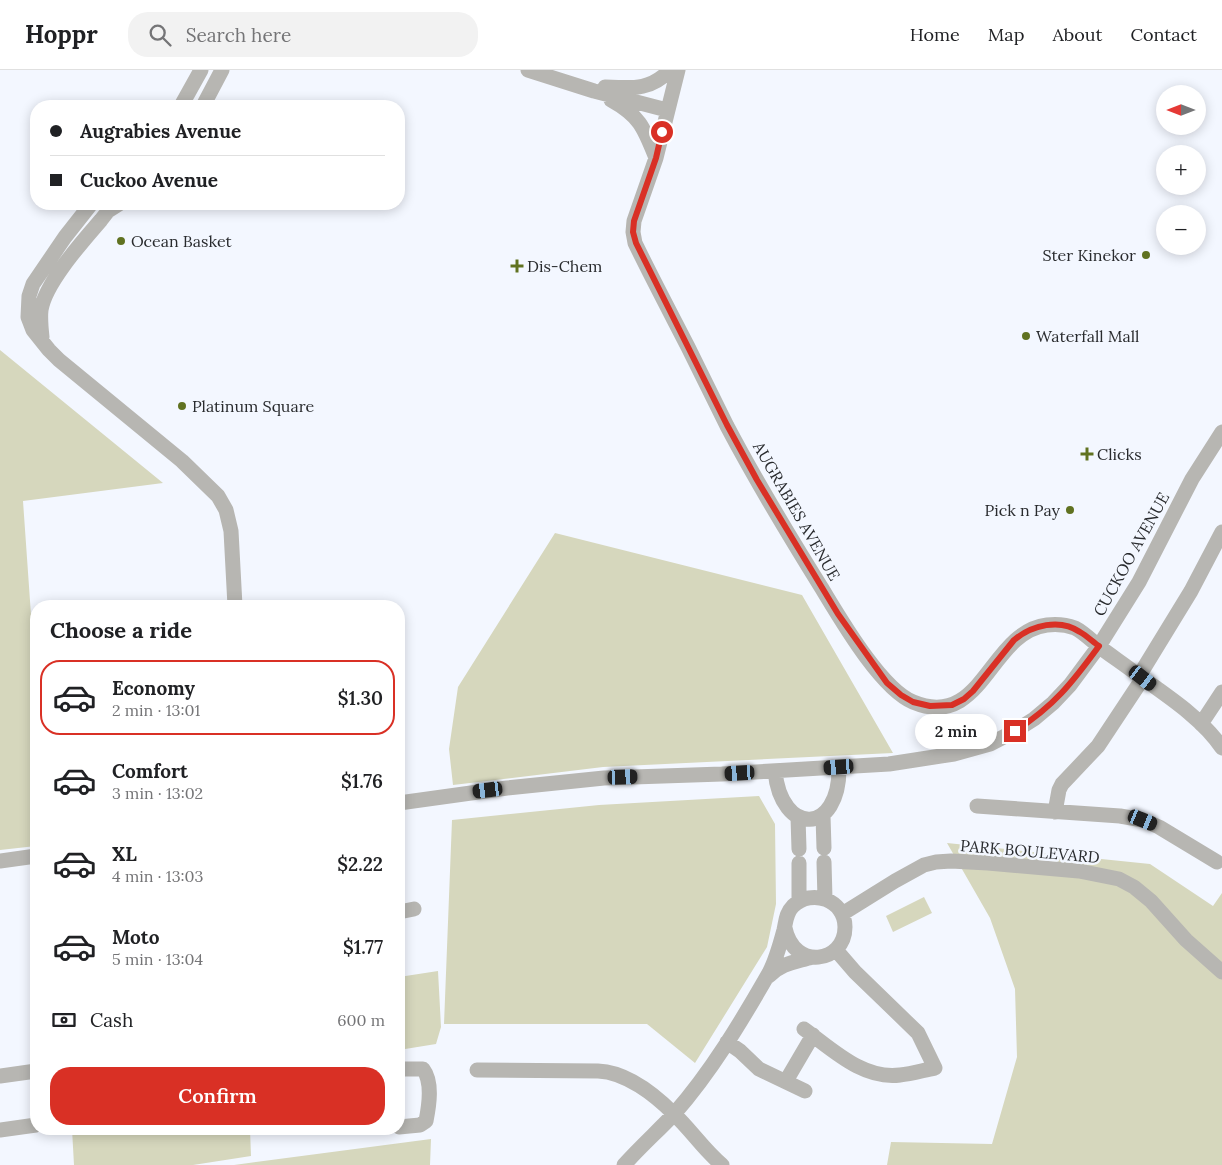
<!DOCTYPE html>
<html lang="en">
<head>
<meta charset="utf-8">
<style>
  body { margin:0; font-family:Lora,serif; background:#f2f2f2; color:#202124; height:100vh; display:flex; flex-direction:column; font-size:19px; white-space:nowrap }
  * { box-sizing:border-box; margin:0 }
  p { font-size:16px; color:#757577 }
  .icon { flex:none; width:28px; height:28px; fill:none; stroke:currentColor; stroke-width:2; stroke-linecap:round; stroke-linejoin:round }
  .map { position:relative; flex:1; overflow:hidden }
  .details { position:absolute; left:30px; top:530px; width:375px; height:535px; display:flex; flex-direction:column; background:#fff; border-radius:20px; box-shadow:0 2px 12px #0003 }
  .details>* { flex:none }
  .top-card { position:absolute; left:30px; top:30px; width:375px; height:110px; border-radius:20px; box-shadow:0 2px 12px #0003; display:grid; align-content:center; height:110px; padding:0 20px; background:#fff }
  .needle { width:32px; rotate:270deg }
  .controls { position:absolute; left:1156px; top:15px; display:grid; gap:10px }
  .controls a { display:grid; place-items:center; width:50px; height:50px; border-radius:50%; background:#fff; box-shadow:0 2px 12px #0003; font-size:25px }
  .end { position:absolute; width:22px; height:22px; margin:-11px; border:6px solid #d93025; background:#fff; box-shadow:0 0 0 2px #fff }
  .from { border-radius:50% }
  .bubble { position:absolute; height:35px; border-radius:18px; background:#fff; box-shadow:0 2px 12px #0003; font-size:16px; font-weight:600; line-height:35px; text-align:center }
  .car { position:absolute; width:15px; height:30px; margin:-15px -8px; border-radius:6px; box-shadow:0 0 4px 1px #0007; background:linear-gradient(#222 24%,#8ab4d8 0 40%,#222 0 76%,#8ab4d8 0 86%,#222 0) }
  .top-card b { display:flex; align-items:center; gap:18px; height:48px; font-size:19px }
  .top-card b+b { border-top:1px solid #e0e0e0 }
  .top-card i { width:12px; height:12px; background:#202124 }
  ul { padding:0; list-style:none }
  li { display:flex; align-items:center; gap:15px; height:75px; margin:0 10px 8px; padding:0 10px; border:2px solid transparent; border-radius:20px }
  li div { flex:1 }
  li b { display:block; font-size:19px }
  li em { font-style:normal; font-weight:600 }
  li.selected { border-color:#d93025 }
  li>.icon { width:45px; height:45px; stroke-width:1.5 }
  h2 { padding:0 20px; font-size:22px; line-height:60px }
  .pay { display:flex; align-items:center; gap:12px; height:55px; padding:0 20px; font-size:19px }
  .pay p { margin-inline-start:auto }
  .button { display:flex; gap:10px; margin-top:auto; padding:10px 20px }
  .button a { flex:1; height:58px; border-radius:20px; background:#d93025; color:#fff; font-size:20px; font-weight:600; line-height:58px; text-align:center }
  header { display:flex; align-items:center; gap:30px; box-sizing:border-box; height:70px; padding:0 25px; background:#fff; border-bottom:1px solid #e0e0e0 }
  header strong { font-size:24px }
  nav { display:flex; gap:28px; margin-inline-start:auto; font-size:18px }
  .search { width:350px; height:45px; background:#f2f2f2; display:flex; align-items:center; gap:12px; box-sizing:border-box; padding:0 18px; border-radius:20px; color:#757577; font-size:19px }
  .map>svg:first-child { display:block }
</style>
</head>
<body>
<header>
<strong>Hoppr</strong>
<div class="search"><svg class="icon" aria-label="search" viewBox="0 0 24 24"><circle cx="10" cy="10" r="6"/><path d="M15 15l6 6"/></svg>Search here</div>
<nav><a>Home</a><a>Map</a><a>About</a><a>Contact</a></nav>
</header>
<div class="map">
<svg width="1222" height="1095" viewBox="0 0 1222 1095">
  <rect width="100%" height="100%" fill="#f3f7ff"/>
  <path fill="#d6d7bd" d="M0,280L163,413L23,431L36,616V776L0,780Z
    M555,463L802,525L893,683L603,697L453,715L449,679L458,617Z
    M759,726L775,754L776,834L767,877L695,993L647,954H444L452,750L599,735Z
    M947,773L1150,794L1213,836L1222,823V1095H887L891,1072L992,1074L1017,987L1015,919L990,848Z
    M924,827L932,843L893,862L886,846Z
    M438,901L441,957L436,974L399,980V907Z
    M72,1059H250L251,1086L193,1095H74Z
    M431,1069L430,1095H234Z"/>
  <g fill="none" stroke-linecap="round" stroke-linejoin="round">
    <path stroke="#b7b6b2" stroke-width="15" d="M528,0L594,21L667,40
      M678,0L656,88L634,151L633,162L635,173C652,208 670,242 688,277C701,303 714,330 727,356C756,411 788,464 821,517C840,548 880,618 913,632C983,661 989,562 1047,555C1056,554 1067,555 1075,558C1083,562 1090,569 1097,575C1110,585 1125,595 1138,605C1166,625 1203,649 1222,678
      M605,17C631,18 650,21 670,0
      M611,30C640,46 644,58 656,88
      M181,36L201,0
      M203,36L222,0
      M91,134L65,167L33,214L29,226L28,247L33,260L49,280L59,290L182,391L218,426L226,440L231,461L235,536
      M42,267C41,258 40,249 41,240C45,213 83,171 101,150L108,141L119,134
      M1139,606L1191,521L1222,462
      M1201,654L1222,622
      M775,701C781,766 840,766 839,697
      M399,733L507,718L604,708L722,704L889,694L954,684L990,674L1015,661L1034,649L1053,633L1070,615L1099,576L1139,512L1192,409L1222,362
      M977,736L1120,746L1143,750L1159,757L1217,792
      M1055,742L1059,720L1062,714L1098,676L1143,608
      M823,746L824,778
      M798,747L799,779
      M0,791L36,786
      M824,792L825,829
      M799,793V831
      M399,842L414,839
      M842,844L895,811L924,795L936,792L951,791L988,793L1079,801L1119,809L1134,817L1151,831L1186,870L1222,902
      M769,906C781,893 796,892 812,887
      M804,959C832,979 863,1010 900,1005C912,1004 924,1000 935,998L918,963L855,902L836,880
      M727,972L740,981L759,999L805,1021
      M399,999H423C433,1012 429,1036 426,1051L420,1055L399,1057
      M477,1000L598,1001C626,1002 655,1025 674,1044C691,1060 704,1080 722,1095
      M0,1006L36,1001
      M786,1011L813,965
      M0,1060L36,1055
      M624,1095C640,1077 658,1061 674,1044C711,1002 741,952 769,903C776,890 780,875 784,860C786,851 786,843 793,836C812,818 845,830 845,857C845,893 794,901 785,858"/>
  </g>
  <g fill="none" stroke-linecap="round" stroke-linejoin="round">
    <path stroke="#d93025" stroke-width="6" d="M662,62L656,88L634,151L633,162L636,173L727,355L757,410L838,544L887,613L901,625L913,632L930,636L952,635L964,629L973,621L1014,570C1032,555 1060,548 1080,562C1087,566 1093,572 1099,576C1072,613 1054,636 1015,661"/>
  </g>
  <g fill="#607221" stroke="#f3f7ff" stroke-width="2">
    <circle cx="121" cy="171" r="5"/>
    <circle cx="1146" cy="185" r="5"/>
    <path d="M514.5 188.5h5v5h5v5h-5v5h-5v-5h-5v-5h5z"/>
    <circle cx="1026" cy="266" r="5"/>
    <circle cx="182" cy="336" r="5"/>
    <path d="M1084.5 376.5h5v5h5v5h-5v5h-5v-5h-5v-5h5z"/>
    <circle cx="1070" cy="440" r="5"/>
  </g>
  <g text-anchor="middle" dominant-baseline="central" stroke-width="5" stroke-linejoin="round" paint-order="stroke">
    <g font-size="16" fill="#292b2e" stroke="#f3f7ff" text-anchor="start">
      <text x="131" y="171">Ocean Basket</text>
      <text x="1136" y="185" text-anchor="end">Ster Kinekor</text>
      <text x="527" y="196">Dis-Chem</text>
      <text x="1036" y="266">Waterfall Mall</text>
      <text x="192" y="336">Platinum Square</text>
      <text x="1097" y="384">Clicks</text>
      <text x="1060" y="440" text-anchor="end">Pick n Pay</text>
    </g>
    <g font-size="16" fill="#292b2e" stroke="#f3f7ff">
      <text transform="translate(797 441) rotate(60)">AUGRABIES AVENUE</text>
      <text transform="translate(1131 484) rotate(-61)">CUCKOO AVENUE</text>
      <text transform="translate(1030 781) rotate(5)">PARK BOULEVARD</text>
    </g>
  </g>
</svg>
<div class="controls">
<a><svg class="needle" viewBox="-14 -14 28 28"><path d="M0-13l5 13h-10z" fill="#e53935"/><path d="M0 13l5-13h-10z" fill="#757577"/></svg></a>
<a>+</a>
<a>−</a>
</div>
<i class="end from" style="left:662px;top:62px"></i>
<i class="end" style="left:1015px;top:661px"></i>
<div class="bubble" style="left:915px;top:644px;width:82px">2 min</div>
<i class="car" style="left:1143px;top:608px;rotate:128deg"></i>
<i class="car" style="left:839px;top:697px;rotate:266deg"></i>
<i class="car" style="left:740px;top:703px;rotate:267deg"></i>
<i class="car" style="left:623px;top:707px;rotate:88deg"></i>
<i class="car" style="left:488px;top:720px;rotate:263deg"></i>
<i class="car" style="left:1143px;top:750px;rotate:112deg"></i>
<div class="top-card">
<b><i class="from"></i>Augrabies Avenue</b>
<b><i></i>Cuckoo Avenue</b>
</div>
<section class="details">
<h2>Choose a ride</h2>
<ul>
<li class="selected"><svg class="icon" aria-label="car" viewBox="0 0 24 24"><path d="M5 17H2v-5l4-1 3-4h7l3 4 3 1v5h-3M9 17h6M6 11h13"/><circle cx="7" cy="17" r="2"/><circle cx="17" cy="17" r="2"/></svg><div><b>Economy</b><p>2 min · 13:01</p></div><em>$1.30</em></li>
<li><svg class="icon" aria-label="car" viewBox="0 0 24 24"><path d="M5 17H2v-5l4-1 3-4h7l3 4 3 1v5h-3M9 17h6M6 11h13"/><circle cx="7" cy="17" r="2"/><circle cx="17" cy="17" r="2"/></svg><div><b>Comfort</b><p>3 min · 13:02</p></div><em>$1.76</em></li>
<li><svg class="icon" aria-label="car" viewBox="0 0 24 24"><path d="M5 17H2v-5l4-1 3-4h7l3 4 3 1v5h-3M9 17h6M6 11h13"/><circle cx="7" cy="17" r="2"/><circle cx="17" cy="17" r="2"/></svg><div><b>XL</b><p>4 min · 13:03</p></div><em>$2.22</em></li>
<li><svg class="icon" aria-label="car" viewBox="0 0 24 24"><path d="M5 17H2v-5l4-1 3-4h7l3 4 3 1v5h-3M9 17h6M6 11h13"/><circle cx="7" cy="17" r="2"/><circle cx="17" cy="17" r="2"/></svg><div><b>Moto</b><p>5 min · 13:04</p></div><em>$1.77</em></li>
</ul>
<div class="pay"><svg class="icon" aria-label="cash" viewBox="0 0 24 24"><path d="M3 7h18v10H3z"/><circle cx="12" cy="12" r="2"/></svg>Cash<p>600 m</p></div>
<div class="button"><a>Confirm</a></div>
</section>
</div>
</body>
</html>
